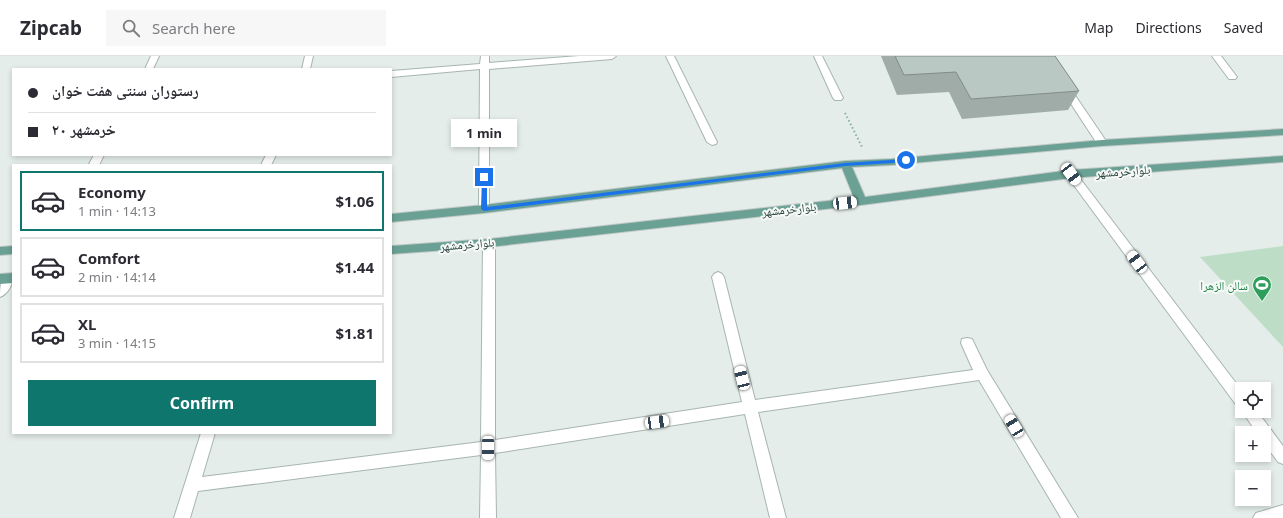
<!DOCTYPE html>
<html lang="en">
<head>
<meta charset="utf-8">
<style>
  body { margin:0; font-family:"Noto Sans","Noto Naskh Arabic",sans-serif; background:#f7f7f7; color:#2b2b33; height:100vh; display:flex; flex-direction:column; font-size:15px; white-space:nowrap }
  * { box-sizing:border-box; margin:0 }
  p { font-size:13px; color:#7c7c81 }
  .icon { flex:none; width:22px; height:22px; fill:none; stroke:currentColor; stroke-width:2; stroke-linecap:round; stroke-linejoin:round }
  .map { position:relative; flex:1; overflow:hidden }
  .panel { position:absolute; left:12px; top:108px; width:380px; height:270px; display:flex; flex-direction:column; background:#fff; border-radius:0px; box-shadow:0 2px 6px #0003 }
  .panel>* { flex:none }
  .banner { position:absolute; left:12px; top:12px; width:380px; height:88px; border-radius:0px; box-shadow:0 2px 6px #0003; display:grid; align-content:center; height:88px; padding:0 16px; background:#fff }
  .fabs { position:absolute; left:1235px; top:326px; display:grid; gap:8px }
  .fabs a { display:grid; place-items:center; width:36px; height:36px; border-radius:0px; background:#fff; box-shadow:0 2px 6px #0003; font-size:20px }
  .end { position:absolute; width:18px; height:18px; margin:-9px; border:5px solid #1a73e8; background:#fff; box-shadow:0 0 0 2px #fff }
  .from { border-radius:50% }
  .bubble { position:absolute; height:28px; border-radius:0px; background:#fff; box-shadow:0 2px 6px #0003; font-size:13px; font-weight:700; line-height:28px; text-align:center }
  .car { position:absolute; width:12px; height:24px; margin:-12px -6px; border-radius:5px; box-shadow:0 0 3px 1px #0007; background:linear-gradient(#fff 24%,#345 0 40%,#fff 0 76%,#345 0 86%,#fff 0) }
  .banner b { display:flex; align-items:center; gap:14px; height:38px; font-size:15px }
  .banner b+b { border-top:1px solid #e1e1e2 }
  .banner i { width:10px; height:10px; background:#2b2b33 }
  ul { padding:7px 0 0; list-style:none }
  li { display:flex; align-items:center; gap:12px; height:60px; margin:0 8px 6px; padding:0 8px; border:2px solid #e1e1e2; border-radius:0px }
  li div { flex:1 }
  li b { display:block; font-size:15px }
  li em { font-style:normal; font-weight:700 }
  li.selected { border-color:#0f766e }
  li>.icon { width:36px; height:36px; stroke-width:1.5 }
  .primary-button { display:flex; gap:8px; margin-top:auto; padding:8px 16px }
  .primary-button a { flex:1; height:46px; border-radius:0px; background:#0f766e; color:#fff; font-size:16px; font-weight:700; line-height:46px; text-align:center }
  header { display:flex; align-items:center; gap:24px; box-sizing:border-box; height:56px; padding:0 20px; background:#fff; border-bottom:1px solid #e1e1e2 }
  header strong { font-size:19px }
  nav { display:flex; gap:22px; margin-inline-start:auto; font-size:14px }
  .search { width:280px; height:36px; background:#f7f7f7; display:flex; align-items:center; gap:10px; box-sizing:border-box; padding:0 14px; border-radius:0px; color:#7c7c81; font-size:15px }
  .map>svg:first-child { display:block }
</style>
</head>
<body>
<header>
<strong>Zipcab</strong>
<div class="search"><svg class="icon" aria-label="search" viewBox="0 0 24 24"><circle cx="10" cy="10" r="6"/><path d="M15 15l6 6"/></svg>Search here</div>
<nav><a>Map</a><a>Directions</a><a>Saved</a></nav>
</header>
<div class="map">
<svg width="1283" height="462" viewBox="0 0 1283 462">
  <rect width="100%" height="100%" fill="#e4ede9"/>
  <path fill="#beddc7" d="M1283,190V291L1200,201Z"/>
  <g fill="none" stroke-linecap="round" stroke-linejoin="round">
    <defs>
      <path id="minor" d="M151,0H159L153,13H145Z
        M305,0H313L310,13H302Z
        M481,0H489V7L579,0H616L612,3L489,13V153L488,156H480L479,153L480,13L391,21V15L480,8Z
        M666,0H674L717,86L716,88L712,89L707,86Z
        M814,0H822L843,42L841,44H835L833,42Z
        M1212,0H1221L1237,21L1235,23H1229Z
        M1065,28L1068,29L1106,85L1107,87L1106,89H1098L1060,31Z
        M94,99H104L99,109L89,108Z
        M266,99H276L271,109H261Z
        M1071,114L1075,116L1242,335V352L1237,350L1067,120L1066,118L1067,116Z
        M489,183L493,184L495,187V384L742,346L712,221L714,218L718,216L722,218L724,221L755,344L973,314L961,287L962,283L967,282L972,283L987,314L1078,462H1061L979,324L758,356L786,462H770L745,358L495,397L496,462H480L481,399L198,435L190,462H174L201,377H215L202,421L481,386L483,187L485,184Z
        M1242,355H1257L1283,390V408L1278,406L1264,387V377H1257Z
        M1283,449V462H1253L1256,457Z"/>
      <path id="tertiary" d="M9,218L13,220C13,228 8,238 0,241C0,232 0,222 9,218Z"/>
      <path id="primary" d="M1283,73V79L1102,90L891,109L852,111L865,141L1071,114L1283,100V106L1071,122L861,149L489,191L391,198V190L489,183L854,142L842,112L484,157L391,166V158L484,149L845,105L891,103L1102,84Z
        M13,190V198L0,199V191Z
        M13,217V227L0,228V218Z"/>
    </defs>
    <use href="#minor" stroke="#a7b5b0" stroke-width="2"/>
    <use href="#tertiary" stroke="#a7b5b0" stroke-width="2"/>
    <use href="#primary" stroke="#c2c9c7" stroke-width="2"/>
    <path stroke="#86afa3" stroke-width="2" stroke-dasharray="1.5 2.5" stroke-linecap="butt" d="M845,57L862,91"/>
    <use href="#minor" fill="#fff" fill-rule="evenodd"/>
    <use href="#tertiary" fill="#fff" fill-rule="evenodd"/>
    <use href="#primary" fill="#6aa194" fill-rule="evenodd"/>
  </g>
  <path fill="#9faca7" d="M881,0H1055L1079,35L1068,54L962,63L949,36L897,39Z"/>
  <path fill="#b9c8c2" stroke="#828c88" d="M895,0H1055L1079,35L971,43L956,16L904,19Z"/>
  <path fill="#1a73e8" d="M906,103L908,104V106L845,110L484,155L481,153L482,121L484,119L487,121V151L845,107Z"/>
  <defs>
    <symbol id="stadium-pin" viewBox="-11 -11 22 30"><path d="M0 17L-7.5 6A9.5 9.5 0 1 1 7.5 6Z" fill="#2e9e5b" stroke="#f5f9f7"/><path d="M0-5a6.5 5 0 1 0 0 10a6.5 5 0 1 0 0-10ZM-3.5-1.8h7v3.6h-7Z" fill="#fff"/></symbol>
  </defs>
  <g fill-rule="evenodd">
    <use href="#stadium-pin" x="1251" y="218" width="22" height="30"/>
  </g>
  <g text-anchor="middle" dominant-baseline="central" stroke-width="4" stroke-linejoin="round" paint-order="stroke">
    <g font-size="12" fill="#243e37" stroke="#f5f9f7">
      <text transform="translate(1123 115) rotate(-4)">بلوارخرمشهر</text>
      <text transform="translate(789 153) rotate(-6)">بلوارخرمشهر</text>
      <text transform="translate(467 188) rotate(-5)">بلوارخرمشهر</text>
    </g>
    <g font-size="12" fill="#27864d" stroke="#f5f9f7" text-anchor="end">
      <text x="1248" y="229">سالن الزهرا</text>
    </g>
  </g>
</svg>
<div class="fabs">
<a><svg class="icon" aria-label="locate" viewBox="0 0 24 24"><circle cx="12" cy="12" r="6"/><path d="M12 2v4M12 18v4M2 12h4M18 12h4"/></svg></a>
<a>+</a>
<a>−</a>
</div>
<i class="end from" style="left:906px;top:104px"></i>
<i class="end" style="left:484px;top:121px"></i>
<div class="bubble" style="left:451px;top:63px;width:66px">1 min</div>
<i class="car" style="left:1071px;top:118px;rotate:143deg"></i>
<i class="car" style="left:845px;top:147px;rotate:84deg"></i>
<i class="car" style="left:1137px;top:206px;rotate:323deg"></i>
<i class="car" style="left:742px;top:322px;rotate:346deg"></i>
<i class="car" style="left:657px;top:366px;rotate:82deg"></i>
<i class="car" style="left:1014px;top:370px;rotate:329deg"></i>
<i class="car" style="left:488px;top:392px;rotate:180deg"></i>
<div class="banner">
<b><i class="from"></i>رستوران سنتى هفت خوان</b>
<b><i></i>خرمشهر ۲۰</b>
</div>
<section class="panel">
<ul>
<li class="selected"><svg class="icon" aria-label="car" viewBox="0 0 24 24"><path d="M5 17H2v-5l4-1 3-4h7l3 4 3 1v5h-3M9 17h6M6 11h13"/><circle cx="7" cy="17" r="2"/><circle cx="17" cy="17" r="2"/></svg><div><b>Economy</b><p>1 min · 14:13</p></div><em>$1.06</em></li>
<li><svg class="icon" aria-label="car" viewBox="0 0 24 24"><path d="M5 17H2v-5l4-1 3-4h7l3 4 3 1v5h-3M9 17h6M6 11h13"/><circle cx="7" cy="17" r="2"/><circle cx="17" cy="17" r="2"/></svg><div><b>Comfort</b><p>2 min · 14:14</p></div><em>$1.44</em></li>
<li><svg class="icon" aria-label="car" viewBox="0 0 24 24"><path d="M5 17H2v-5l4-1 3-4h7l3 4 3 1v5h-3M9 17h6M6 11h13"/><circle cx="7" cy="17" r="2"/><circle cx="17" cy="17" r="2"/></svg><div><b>XL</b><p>3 min · 14:15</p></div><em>$1.81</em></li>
</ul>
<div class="primary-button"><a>Confirm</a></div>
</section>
</div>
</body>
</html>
